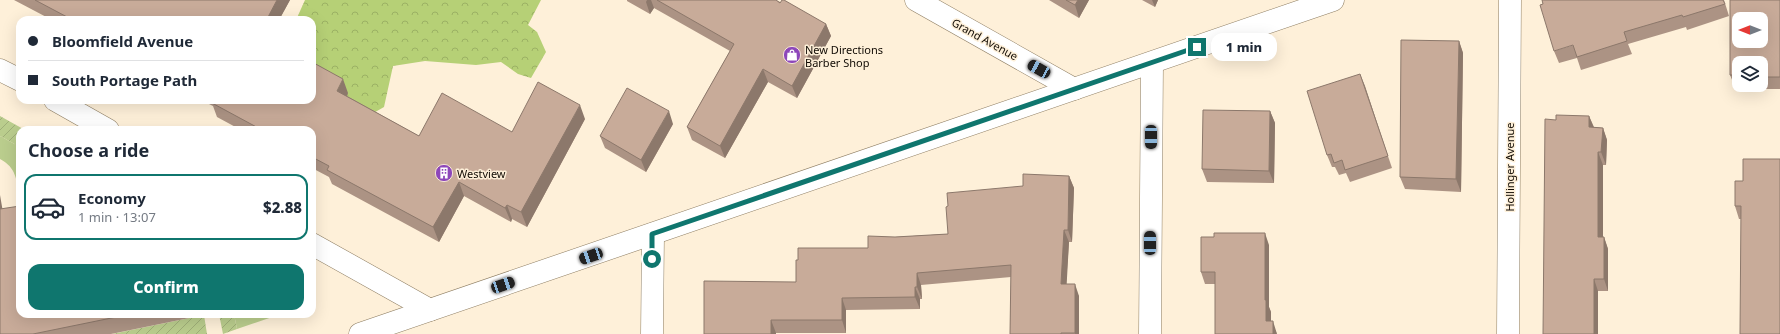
<!DOCTYPE html>
<html lang="en">
<head>
<meta charset="utf-8">
<style>
  body { margin:0; font-family:"Noto Sans",sans-serif; background:#f6f6f7; color:#1f2937; height:100vh; display:flex; flex-direction:column; font-size:15px; white-space:nowrap }
  * { box-sizing:border-box; margin:0 }
  p { font-size:13px; color:#747a83 }
  .icon { flex:none; width:22px; height:22px; fill:none; stroke:currentColor; stroke-width:2; stroke-linecap:round; stroke-linejoin:round }
  .map { position:relative; flex:1; overflow:hidden }
  .panel { position:absolute; left:16px; top:126px; width:300px; height:192px; display:flex; flex-direction:column; background:#fff; border-radius:12px; box-shadow:0 4px 16px #0002 }
  .panel>* { flex:none }
  .banner { position:absolute; left:16px; top:16px; width:300px; height:88px; border-radius:12px; box-shadow:0 4px 16px #0002; display:grid; align-content:center; height:88px; padding:0 12px; background:#fff }
  .needle { width:26px; rotate:270deg }
  .tools { position:absolute; left:1732px; top:12px; display:grid; gap:8px }
  .tools a { display:grid; place-items:center; width:36px; height:36px; border-radius:8px; background:#fff; box-shadow:0 4px 16px #0002; font-size:20px }
  .end { position:absolute; width:18px; height:18px; margin:-9px; border:5px solid #0f766e; background:#fff; box-shadow:0 0 0 2px #fff }
  .from { border-radius:50% }
  .bubble { position:absolute; height:28px; border-radius:12px; background:#fff; box-shadow:0 4px 16px #0002; font-size:13px; font-weight:800; line-height:28px; text-align:center }
  .car { position:absolute; width:12px; height:24px; margin:-12px -6px; border-radius:5px; box-shadow:0 0 3px 1px #0007; background:linear-gradient(#222 24%,#8ab4d8 0 40%,#222 0 76%,#8ab4d8 0 86%,#222 0) }
  .banner b { display:flex; align-items:center; gap:14px; height:38px; font-size:15px }
  .banner b+b { border-top:1px solid #e0e1e3 }
  .banner i { width:10px; height:10px; background:#1f2937 }
  ul { padding:0; list-style:none }
  li { display:flex; align-items:center; gap:12px; height:66px; margin:0 8px 6px; padding:0 4px; border:2px solid transparent; border-radius:12px }
  li div { flex:1 }
  li b { display:block; font-size:15px }
  li em { font-style:normal; font-weight:800 }
  li.selected { border-color:#0f766e }
  li>.icon { width:36px; height:36px; stroke-width:1.5 }
  h2 { padding:0 12px; font-size:18px; line-height:48px }
  .primary-button { display:flex; gap:8px; margin-top:auto; padding:8px 12px }
  .primary-button a { flex:1; height:46px; border-radius:12px; background:#0f766e; color:#fff; font-size:16px; font-weight:800; line-height:46px; text-align:center }
  .map>svg:first-child { display:block }
</style>
</head>
<body>
<div class="map">
<svg width="1780" height="334" viewBox="0 0 1780 334">
  <defs>
    <pattern id="forest-crowns" width="20" height="18" patternUnits="userSpaceOnUse"><rect width="20" height="18" fill="#b6d076"/><path d="M2 6a3 3 0 1 1 6 0M12 15a3 3 0 1 1 6 0" fill="none" stroke="#9bb164"/></pattern>
    <pattern id="garden-furrows" width="10" height="10" patternUnits="userSpaceOnUse"><rect width="10" height="10" fill="#bacd8d"/><path d="M-1 1l2-2M0 10L10 0M9 11l2-2" fill="none" stroke="#9faf78"/></pattern>
  </defs>
  <rect width="100%" height="100%" fill="#fef0d9"/>
  <path fill="#bacd8d" d="M0,136L20,147V198C16,180 17,168 0,159Z
    M234,314H281L237,329Z"/>
  <path fill="url(#forest-crowns)" d="M305,0H541L528,25L537,32L546,52L531,78L518,74L501,62L476,65L425,61L393,66L384,107L370,115L312,89V20H296Z"/>
  <path fill="url(#garden-furrows)" d="M0,116L25,130H20V147L0,136Z
    M219,314H234L237,329L223,334Z
    M204,315L207,334H112Z"/>
  <g fill="none" stroke-linecap="round" stroke-linejoin="round">
    <defs>
      <path id="minor" d="M916,0L1074,89
        M0,70L20,80
        M55,100L108,130
        M312,244L430,310
        M652,334L653,234
        M1150,334L1152,63
        M1508,334L1510,0"/>
      <path id="major" d="M360,334L1333,0"/>
    </defs>
    <use href="#minor" stroke="#8e7e63" stroke-width="23"/>
    <use href="#major" stroke="#8e7e63" stroke-width="23"/>
    <use href="#minor" stroke="#fff" stroke-width="22"/>
    <use href="#major" stroke="#fff" stroke-width="22"/>
  </g>
  <path fill="#ac9384" fill-rule="evenodd" d="M14,0H290L279,20H52Z
    M627,0H776L826,24L831,36L797,98L768,82L725,158L692,140L687,127L730,51L654,8L650,14L627,1Z
    M1049,0H1089L1079,18Z
    M1142,0H1158L1155,7Z
    M1724,0L1729,16L1687,30L1686,27L1628,44L1632,54L1581,70L1577,58L1559,63L1554,51Z
    M1780,0V89H1746L1745,87H1735L1730,75ZM1739,63H1761V85H1739Z
    M1459,41L1463,53L1461,192L1405,189L1400,177Z
    M1360,74L1392,168L1350,182L1346,173L1339,175L1335,167H1332L1327,155Z
    M348,93L347,96L419,136L512,132L585,119L527,227L512,219L511,222L464,196L439,242L332,184L329,177L312,168V130H241L217,117L213,106L201,100H312Z
    M1270,111L1275,123L1274,183L1207,182L1202,169Z
    M1589,116L1594,127L1603,128L1607,140L1606,165H1603V237H1604L1608,249V291H1598V334L1556,120Z
    M673,124L646,172L605,148L600,136Z
    M1780,159L1741,219H1739L1735,206Z
    M1069,176L1074,188L1072,242H1069L1066,284L1079,296V334H1010L1011,277L921,285L922,299H920V309L846,310V333H776V334H704L796,282L798,260L868,248L895,237L948,234L1023,186Z
    M1269,245V307L1271,312V321L1277,334L1215,284H1205L1201,272Z
    M20,314H203L204,315L111,334H0Z"/>
  <path fill="#8c786b" d="M277,0H290L279,20H267V19Z
    M647,0H651L654,8L650,14L646,2Z
    M1078,0H1089L1079,18L1075,5Z
    M1152,0H1158L1155,7Z
    M826,24L831,36L797,98L792,86Z
    M1459,41L1463,53L1461,192L1456,179Z
    M763,69L768,82L725,158L720,146Z
    M1360,74L1365,86L1392,168L1388,156Z
    M343,79L348,93L342,105L337,91Z
    M580,105L585,119L527,227L521,212Z
    M669,111L673,124L646,172L641,160Z
    M1270,111L1275,123L1274,183L1269,171Z
    M1589,116L1594,128L1589,127Z
    M1603,128L1607,140L1606,165L1601,152Z
    M1598,152L1603,165V249L1598,237Z
    M1069,176L1074,188L1072,242L1068,230Z
    M459,182L464,196L439,242L433,227Z
    M0,195L5,224L0,209Z
    M507,205L512,219L511,222L505,208Z
    M1064,230L1069,242L1066,296L1061,284Z
    M1265,233L1269,245V307L1271,312V333L1266,321L1265,300Z
    M1604,237L1608,249V291L1604,279Z
    M917,273L921,285L922,299L917,287Z
    M1594,279L1598,291V334H1594Z
    M1075,284L1079,296V334H1075Z
    M915,287L920,299V309L915,297Z
    M842,298L846,310V333L842,320Z
    M771,320L776,333V334H771Z
    M1273,321L1277,334H1273Z"/>
  <path fill="#c8ab99" stroke="#8c786b" fill-rule="evenodd" d="M35,0H277L267,19L269,20H70L69,19V18Z
    M657,0H776L780,3L782,0H784L826,24L792,86L763,69L720,146L687,127L734,44Z
    M1066,0H1078L1075,5Z
    M1542,0H1723L1725,4L1683,17L1682,15L1624,32L1627,41L1577,57L1573,45L1554,51L1540,5L1543,4Z
    M1730,0H1780V77H1761V63H1739V75H1730ZM1739,19H1761V41H1739Z
    M1401,40L1459,41L1456,179L1400,177Z
    M312,62L343,79L337,91L419,136L442,93L512,132L538,82L580,105L521,212L507,205L505,208L459,182L433,227L327,170L329,166L312,157V130H262L212,103L213,100H312Z
    M1360,74L1388,156L1345,170L1342,160L1334,163L1331,154L1327,155L1307,91Z
    M627,88L669,111L641,160L600,136Z
    M1203,110L1270,111L1269,171L1202,169Z
    M1556,115L1589,116V127L1603,128L1601,152H1598V237H1604V279H1594V334H1543L1545,119L1556,120Z
    M1743,159H1780V334H1740L1741,206H1735V181H1743Z
    M1023,174L1069,176L1068,230H1064L1061,284H1075V333H1061V334H1010L1011,265L917,273V287H915V297L842,298V320H771V334H704V281L796,282V260H798V248H868V236L895,237L948,234L946,207L948,206L947,193L1023,186Z
    M20,206V314H131L33,334H0V209Z
    M1214,233H1265V300H1266V321H1273V334H1215V272H1201V237H1214Z"/>
  <g fill="none" stroke-linecap="round" stroke-linejoin="round">
    <path stroke="#0f766e" stroke-width="5" d="M652,259V234L1197,47"/>
  </g>
  <defs>
    <symbol id="shop-disc" viewBox="-11 -11 22 22"><circle r="9.5" fill="#8d47ba" stroke="#fef0d9"/><path d="M-5-2.5h2.3a2.7 3.5 0 0 1 5.4 0H5L5.5 6h-11ZM-1.5-2.5h3a1.5 2.3 0 0 0-3 0Z" fill="#fff"/></symbol>
    <symbol id="building-disc" viewBox="-11 -11 22 22"><circle r="9.5" fill="#8d47ba" stroke="#fef0d9"/><path d="M-4-6H4V6H1V3H-1V6H-4ZM-2.5-4.3h1.7v1.8h-1.7ZM.8-4.3h1.7v1.8H.8ZM-2.5-1h1.7V.8h-1.7ZM.8-1h1.7V.8H.8Z" fill="#fff"/></symbol>
  </defs>
  <g fill-rule="evenodd">
    <use href="#shop-disc" x="782" y="45" width="20" height="20"/>
    <use href="#building-disc" x="434" y="163" width="20" height="20"/>
  </g>
  <g text-anchor="middle" dominant-baseline="central" stroke-width="3" stroke-linejoin="round" paint-order="stroke">
    <g font-size="11" fill="#100a03" stroke="#fef0d9">
      <text transform="translate(985 39) rotate(29)">Grand Avenue</text>
      <text transform="translate(1509 167) rotate(-90)">Hollinger Avenue</text>
    </g>
    <g font-size="11" fill="#100a03" stroke="#fef0d9" text-anchor="start">
      <text x="805" y="49">New Directions<tspan x="805" dy="13">Barber Shop</tspan></text>
      <text x="457" y="173">Westview</text>
    </g>
  </g>
</svg>
<div class="tools">
<a><svg class="needle" viewBox="-14 -14 28 28"><path d="M0-13l5 13h-10z" fill="#e53935"/><path d="M0 13l5-13h-10z" fill="#747a83"/></svg></a>
<a><svg class="icon" aria-label="layers" viewBox="0 0 24 24"><path d="M12 4l9 5-9 5-9-5zM3 14l9 5 9-5"/></svg></a>
</div>
<i class="end from" style="left:652px;top:259px"></i>
<i class="end" style="left:1197px;top:47px"></i>
<div class="bubble" style="left:1211px;top:33px;width:66px">1 min</div>
<i class="car" style="left:1039px;top:69px;rotate:299deg"></i>
<i class="car" style="left:1151px;top:137px;rotate:180deg"></i>
<i class="car" style="left:1150px;top:243px;rotate:0deg"></i>
<i class="car" style="left:591px;top:256px;rotate:251deg"></i>
<i class="car" style="left:503px;top:285px;rotate:71deg"></i>
<div class="banner">
<b><i class="from"></i>Bloomfield Avenue</b>
<b><i></i>South Portage Path</b>
</div>
<section class="panel">
<h2>Choose a ride</h2>
<ul>
<li class="selected"><svg class="icon" aria-label="car" viewBox="0 0 24 24"><path d="M5 17H2v-5l4-1 3-4h7l3 4 3 1v5h-3M9 17h6M6 11h13"/><circle cx="7" cy="17" r="2"/><circle cx="17" cy="17" r="2"/></svg><div><b>Economy</b><p>1 min · 13:07</p></div><em>$2.88</em></li>
</ul>
<div class="primary-button"><a>Confirm</a></div>
</section>
</div>
</body>
</html>
